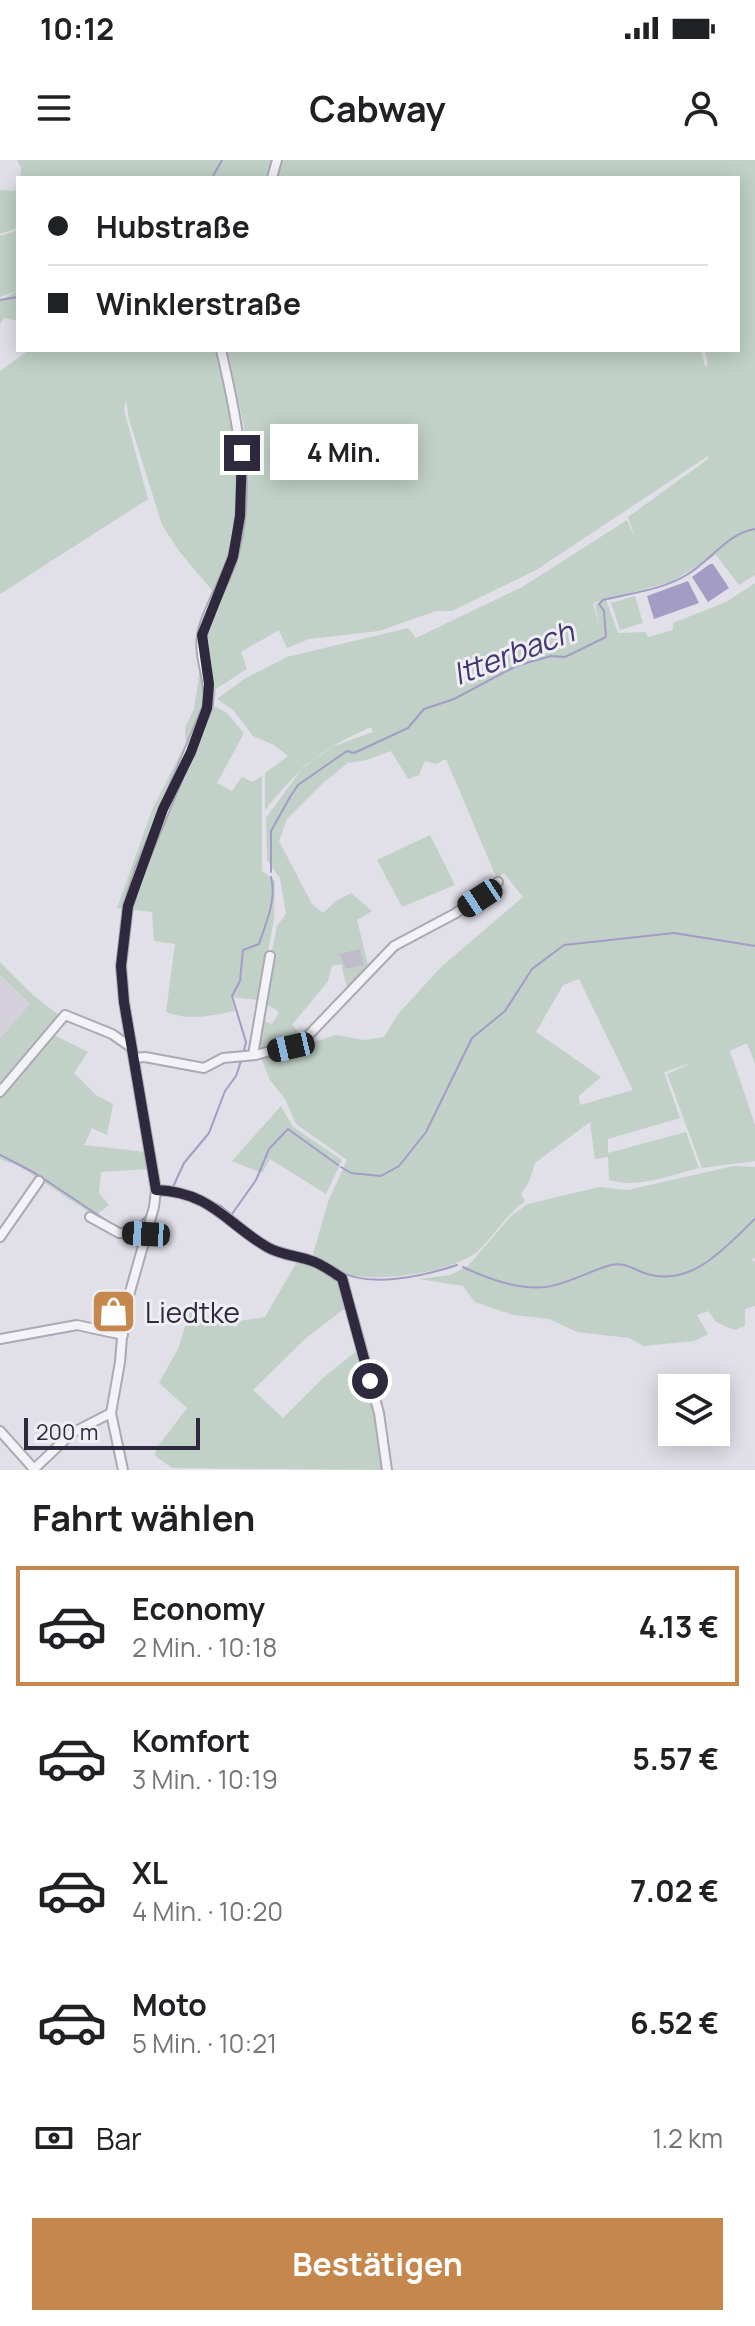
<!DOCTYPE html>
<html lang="de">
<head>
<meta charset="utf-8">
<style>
  body { margin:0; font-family:Manrope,sans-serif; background:#f6f6f6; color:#202124; height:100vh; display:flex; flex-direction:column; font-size:30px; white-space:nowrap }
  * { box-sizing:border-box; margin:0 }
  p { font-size:26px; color:#757577 }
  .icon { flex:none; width:44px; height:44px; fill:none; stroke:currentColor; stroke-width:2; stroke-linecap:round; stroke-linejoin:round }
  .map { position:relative; height:1310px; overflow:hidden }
  .panel { display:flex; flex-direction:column; background:#fff; flex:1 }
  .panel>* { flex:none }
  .guide { position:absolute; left:16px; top:16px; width:724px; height:176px; border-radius:0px; box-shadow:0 4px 20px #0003; display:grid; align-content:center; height:176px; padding:0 32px; background:#fff }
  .tools { position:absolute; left:658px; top:1214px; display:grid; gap:16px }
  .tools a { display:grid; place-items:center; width:72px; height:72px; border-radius:0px; background:#fff; box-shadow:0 4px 20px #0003; font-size:40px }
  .scale { position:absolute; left:24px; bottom:20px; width:176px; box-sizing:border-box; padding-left:8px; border:4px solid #2f293d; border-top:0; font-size:22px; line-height:28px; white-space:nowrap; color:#2f293d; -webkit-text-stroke:6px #f0eef5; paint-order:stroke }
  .end { position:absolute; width:36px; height:36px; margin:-18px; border:10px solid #2f293d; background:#fff; box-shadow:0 0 0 4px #fff }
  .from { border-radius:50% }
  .bubble { position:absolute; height:56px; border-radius:0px; background:#fff; box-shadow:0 4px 20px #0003; font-size:26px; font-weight:700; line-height:56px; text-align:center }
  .car { position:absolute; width:24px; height:48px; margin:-24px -12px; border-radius:10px; box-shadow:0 0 6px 2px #0007; background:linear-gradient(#222 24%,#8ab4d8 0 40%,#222 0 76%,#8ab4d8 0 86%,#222 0) }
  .guide b { display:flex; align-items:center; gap:28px; height:76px; font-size:30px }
  .guide b+b { border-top:2px solid #e0e0e0 }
  .guide i { width:20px; height:20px; background:#202124 }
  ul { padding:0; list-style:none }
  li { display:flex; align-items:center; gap:24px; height:120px; margin:0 16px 12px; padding:0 16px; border:4px solid transparent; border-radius:0px }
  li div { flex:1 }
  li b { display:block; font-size:30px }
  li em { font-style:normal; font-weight:700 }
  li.current { border-color:#c5874c }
  li>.icon { width:72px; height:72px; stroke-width:1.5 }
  h2 { padding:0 32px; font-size:36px; line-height:96px }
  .pay { display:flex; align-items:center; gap:20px; height:88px; padding:0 32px; font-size:30px }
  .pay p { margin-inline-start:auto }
  .action { display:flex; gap:16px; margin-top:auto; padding:16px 32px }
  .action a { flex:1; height:92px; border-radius:0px; background:#c5874c; color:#fff; font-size:32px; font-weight:700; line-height:92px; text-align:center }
  .status { display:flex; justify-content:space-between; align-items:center; height:56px; padding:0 40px; background:#fff; direction:ltr }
  .status svg { height:22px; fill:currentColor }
  header { display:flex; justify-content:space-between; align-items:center; height:104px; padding:0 32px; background:#fff; font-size:36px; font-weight:700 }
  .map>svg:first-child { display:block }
</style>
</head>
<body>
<div class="status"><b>10:12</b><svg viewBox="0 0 49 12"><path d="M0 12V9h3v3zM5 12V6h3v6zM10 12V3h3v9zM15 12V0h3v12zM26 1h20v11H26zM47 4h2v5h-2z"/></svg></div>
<header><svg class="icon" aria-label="menu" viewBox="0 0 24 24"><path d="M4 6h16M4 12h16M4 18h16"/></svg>Cabway<svg class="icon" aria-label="person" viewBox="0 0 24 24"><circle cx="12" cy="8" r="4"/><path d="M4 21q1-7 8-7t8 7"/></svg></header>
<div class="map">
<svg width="755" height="1310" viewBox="0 0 755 1310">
  <rect width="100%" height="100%" fill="#e1dfe7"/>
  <path fill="#d4d1dc" d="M0,815L30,844L0,878Z"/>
  <path fill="#c1d1c7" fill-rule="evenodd" d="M17,0H274L268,18H20L21,8Z
    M280,0H755V415L739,425L716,395L671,422L593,443L599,465L595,444L606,440L618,473L645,472L648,477L673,470V463L726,442L755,423V904L747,883L730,891L755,965V1001L702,1008L667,914L694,902L664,912L680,958L608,979V993L686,972L699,1008C672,1015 637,1029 609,1020L608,997L595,999L590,962L535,1003L529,1022L521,1034L525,1041C506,1055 495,1075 478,1091C454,1112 382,1122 351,1115C337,1112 325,1102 313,1094L329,1039L347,1000L296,964L285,939L270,920L261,898L336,875L364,880L384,877L398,854L441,807L523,737L504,713L497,719L446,599L436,604L425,601L419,615L408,619L391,591L367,600L348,603L324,622L287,659L279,681L312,744L323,753L336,741L351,733L372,751L357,760L369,809L348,831L341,804L332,806L328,821L292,865L303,877L258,892L256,889L259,859L272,864L279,852L262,841L277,766L286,754L280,718L267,700L266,658L304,606L334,586L379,570L373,572L371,567C318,591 302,605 265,650V613L288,596L274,585L253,576L233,550L217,539L244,519L287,497L408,468L416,478L522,427L627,360L636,380L628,357L708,299V296L536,410L452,451H436L379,471L309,479L287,488L279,470L241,492L247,509L216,529L214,546L227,553L244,573L217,623L232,631L242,617L253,622L262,616V711L275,721L274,759L259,840L231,837L235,851C210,856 190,861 166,852L175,784L154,781L152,752L117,748L152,650L186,583L185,568L194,549L205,474L233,407L242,360L246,304L244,266L227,190H701L705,207L708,205L705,190H738V18H275ZM579,819L633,930L580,945L579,936L601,917L536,872L563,825Z
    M18,27V68L0,74V30L14,31Z
    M18,70V161L4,158L0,164V141L17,131L0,137V76Z
    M29,190H216C222,218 232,247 236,275C242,329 234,385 216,435L179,391L162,365L129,259L126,239L124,250L148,339L0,434V211Z
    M635,436L643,463L620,470L611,443Z
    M430,675L455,725L402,747L377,700Z
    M0,802L34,836L60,856L0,930V878L30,844L0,815Z
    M54,875L88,892L74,913L96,935L113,944L107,975L92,968L84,985L146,992L147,1009L101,1012L99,1033L109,1045L95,1056L19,1006L0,999V936L20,917Z
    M281,946L293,967L342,1000L326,1034L270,999L262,1013L232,1001Z
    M733,1006L755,1007V1098L751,1099L755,1102V1146L745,1149V1166L734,1170L716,1162L708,1151L697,1155L708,1174L694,1181L644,1186L629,1178L577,1172L549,1159L513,1155L475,1142L463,1126L419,1119L450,1115L468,1106L512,1055L528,1044L599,1027L628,1030Z
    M298,1100C331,1107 337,1115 348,1146L306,1178L253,1230L283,1258L323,1218L359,1189L379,1266L386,1310L172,1308L155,1296L156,1289L187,1248L159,1223L178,1189L190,1151L236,1167L239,1161L265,1157Z"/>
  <path fill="#a39cc5" d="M710,404H713L729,428L708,442L692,417Z
    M688,421L699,443L654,459L647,436Z"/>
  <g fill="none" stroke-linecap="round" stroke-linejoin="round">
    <path stroke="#a39cc5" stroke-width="2" d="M212,18L222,0
      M0,140L18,137
      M271,712V671L290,637L298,625L347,591L354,593L408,568L424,549L454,539L516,506L551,496L565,497L606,477L604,451L599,444L603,440C631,433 663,430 688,414C711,400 728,373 755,369
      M243,894L246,882L232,836L240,821L243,790L259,784C266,762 277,740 271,717
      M0,995L35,1013L116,1067
      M341,1007L351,1013L381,1016L399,1006L426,972L472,878L505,851L532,809L564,785L674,773L755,786
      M173,1027L184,1003L209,973L225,931L236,916L241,901
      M205,1039L221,1046L252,1072
      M232,1054L256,1020L269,989L288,969L338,1005
      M134,1069L148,1054
      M314,1097L321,1100
      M463,1107C488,1119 518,1130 546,1127C568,1124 589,1111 611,1105C627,1101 636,1112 651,1115C695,1125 727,1085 755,1059
      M337,1110C368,1129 424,1116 457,1105"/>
  </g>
  <path fill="#c0bdca" d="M360,789L364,805L346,809L339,794Z"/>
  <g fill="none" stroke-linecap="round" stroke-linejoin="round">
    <defs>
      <path id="minor" d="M272,18L277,0
        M253,895L270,796
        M134,898L145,897L204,908L223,898L256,895L302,882L394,786L456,753L498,722
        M0,932L65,855L112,874L132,888
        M156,1030C211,1032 226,1063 267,1087C281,1095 294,1095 309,1100C321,1103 332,1112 342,1118L379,1253L387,1310
        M90,1057L119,1073L146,1074
        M0,1077L39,1021
        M0,1179L77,1165L123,1175
        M0,1271L34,1309
        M33,1310L72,1273L111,1253
        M123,1310L111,1253L120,1202L124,1153L154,1047L156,1030L124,842L121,806L128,746L140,709L207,548C213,523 198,500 202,476C204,456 227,419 233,396C252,326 237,258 221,190"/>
    </defs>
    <use href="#minor" stroke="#aca8b4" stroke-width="12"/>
    <use href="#minor" stroke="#f3f2f6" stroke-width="8"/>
  </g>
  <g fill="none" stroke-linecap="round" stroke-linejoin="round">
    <path stroke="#2f293d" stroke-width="10" d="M242,293L240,356L233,397L202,475L209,524L207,548L191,592L163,649L128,746L121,806L124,842L156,1030C211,1032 226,1063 267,1087C281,1095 294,1095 309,1100C321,1103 332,1112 342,1118L370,1221"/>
  </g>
  <defs>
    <symbol id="shop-square" viewBox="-11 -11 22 22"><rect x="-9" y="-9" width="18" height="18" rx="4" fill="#c5874c" stroke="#f0eef5"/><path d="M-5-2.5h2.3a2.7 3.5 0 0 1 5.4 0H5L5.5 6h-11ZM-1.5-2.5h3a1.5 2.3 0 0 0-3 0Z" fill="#fff"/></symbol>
  </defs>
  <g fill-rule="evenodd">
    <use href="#shop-square" x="88" y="1126" width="51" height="51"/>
  </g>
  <g text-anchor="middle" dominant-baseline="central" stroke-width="6" stroke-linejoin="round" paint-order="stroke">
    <g font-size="28" fill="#2f293d" stroke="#f0eef5" text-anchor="start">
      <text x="145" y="1152">Liedtke</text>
    </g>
    <g font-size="30" font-style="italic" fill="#41366f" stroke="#f0eef5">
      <text transform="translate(513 492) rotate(-21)">Itterbach</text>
    </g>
  </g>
</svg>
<div class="tools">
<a><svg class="icon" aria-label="layers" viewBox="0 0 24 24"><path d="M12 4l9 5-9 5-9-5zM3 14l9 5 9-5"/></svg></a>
</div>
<div class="scale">200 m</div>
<i class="end from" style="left:370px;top:1221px"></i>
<i class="end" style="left:242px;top:293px"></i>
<div class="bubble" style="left:270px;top:264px;width:148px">4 Min.</div>
<i class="car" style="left:480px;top:738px;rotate:237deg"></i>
<i class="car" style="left:291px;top:887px;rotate:257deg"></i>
<i class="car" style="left:146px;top:1074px;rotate:273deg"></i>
<div class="guide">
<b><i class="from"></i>Hubstraße</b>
<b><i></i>Winklerstraße</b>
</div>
</div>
<section class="panel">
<h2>Fahrt wählen</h2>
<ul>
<li class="current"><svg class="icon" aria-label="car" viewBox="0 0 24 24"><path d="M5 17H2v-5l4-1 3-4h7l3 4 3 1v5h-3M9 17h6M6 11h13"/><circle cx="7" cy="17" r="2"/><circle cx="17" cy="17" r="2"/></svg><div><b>Economy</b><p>2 Min. · 10:18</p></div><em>4.13 €</em></li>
<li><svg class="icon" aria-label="car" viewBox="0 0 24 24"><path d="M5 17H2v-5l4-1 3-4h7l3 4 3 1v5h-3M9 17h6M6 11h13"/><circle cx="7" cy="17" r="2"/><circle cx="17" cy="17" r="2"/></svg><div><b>Komfort</b><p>3 Min. · 10:19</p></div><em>5.57 €</em></li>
<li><svg class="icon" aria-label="car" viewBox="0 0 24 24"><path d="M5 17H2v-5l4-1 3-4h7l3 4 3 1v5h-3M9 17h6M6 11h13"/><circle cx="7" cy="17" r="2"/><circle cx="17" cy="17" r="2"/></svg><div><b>XL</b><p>4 Min. · 10:20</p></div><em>7.02 €</em></li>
<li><svg class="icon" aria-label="car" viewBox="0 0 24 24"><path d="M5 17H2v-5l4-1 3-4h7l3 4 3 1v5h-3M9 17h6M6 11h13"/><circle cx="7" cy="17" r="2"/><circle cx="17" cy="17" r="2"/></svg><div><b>Moto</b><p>5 Min. · 10:21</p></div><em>6.52 €</em></li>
</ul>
<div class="pay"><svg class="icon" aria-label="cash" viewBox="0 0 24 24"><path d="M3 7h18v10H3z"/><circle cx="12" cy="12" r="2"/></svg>Bar<p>1.2 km</p></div>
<div class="action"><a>Bestätigen</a></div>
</section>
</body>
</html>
